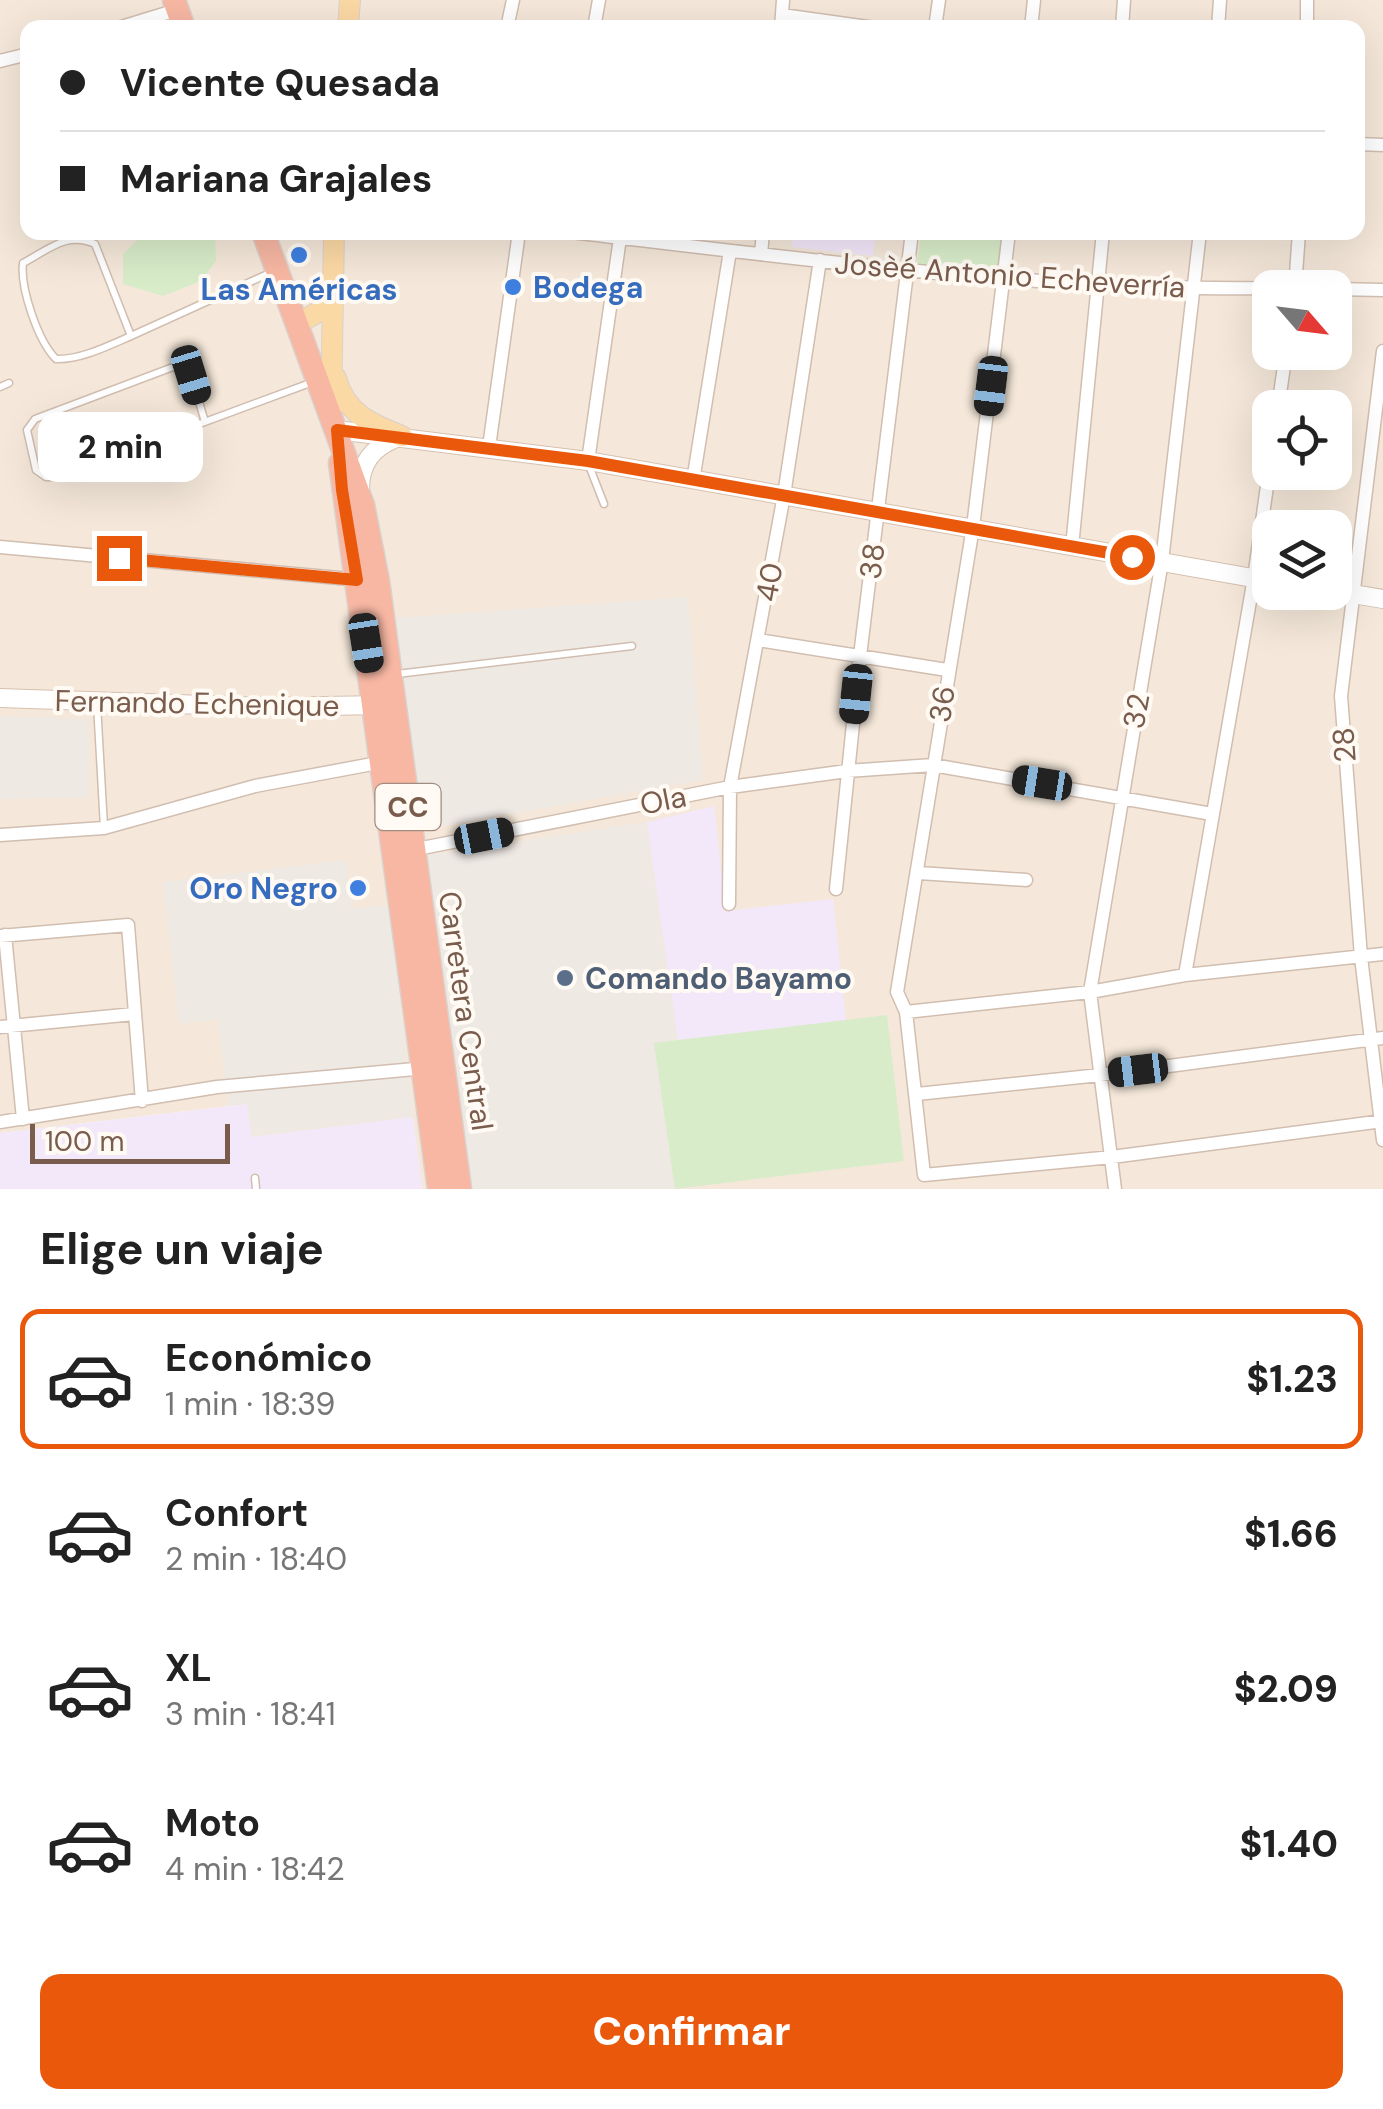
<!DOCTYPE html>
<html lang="es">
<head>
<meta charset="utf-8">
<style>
  body { margin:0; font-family:"DM Sans",sans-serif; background:#f6f6f6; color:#222; height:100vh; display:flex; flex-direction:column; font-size:38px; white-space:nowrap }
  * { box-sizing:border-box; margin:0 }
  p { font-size:32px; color:#767676 }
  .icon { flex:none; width:55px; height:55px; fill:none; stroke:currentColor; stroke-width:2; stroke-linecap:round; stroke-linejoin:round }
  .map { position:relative; height:1189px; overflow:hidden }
  .drawer { display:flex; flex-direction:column; background:#fff; flex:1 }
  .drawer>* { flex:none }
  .guide { position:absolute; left:20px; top:20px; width:1345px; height:220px; border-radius:20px; box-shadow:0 10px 40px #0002; display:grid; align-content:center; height:220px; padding:0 40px; background:#fff }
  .needle { width:65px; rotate:118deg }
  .fabs { position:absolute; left:1252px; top:270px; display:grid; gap:20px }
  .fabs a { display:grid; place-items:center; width:100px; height:100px; border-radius:20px; background:#fff; box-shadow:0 10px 40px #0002; font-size:50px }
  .scale { position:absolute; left:30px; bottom:25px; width:200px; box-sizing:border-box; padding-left:10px; border:5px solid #7a5c4d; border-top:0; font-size:28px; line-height:35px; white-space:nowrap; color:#7a5c4d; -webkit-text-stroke:8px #fffaf3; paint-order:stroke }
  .end { position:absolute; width:45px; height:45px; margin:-22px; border:12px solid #ea580c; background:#fff; box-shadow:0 0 0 5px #fff }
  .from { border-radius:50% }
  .bubble { position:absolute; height:70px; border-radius:20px; background:#fff; box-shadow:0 10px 40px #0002; font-size:32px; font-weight:800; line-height:70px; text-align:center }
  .car { position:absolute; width:30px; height:60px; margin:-30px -15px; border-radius:12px; box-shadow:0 0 8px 2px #0007; background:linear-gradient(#222 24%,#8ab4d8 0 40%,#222 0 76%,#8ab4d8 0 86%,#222 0) }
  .guide b { display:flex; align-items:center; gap:35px; height:95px; font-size:38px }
  .guide b+b { border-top:2px solid #e0e0e0 }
  .guide i { width:25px; height:25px; background:#222 }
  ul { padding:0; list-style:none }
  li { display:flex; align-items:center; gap:30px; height:140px; margin:0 20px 15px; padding:0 20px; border:5px solid transparent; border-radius:20px }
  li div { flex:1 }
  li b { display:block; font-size:38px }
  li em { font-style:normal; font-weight:800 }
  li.active { border-color:#ea580c }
  li>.icon { width:90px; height:90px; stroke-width:1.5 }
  h2 { padding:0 40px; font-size:45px; line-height:120px }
  .primary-button { display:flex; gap:20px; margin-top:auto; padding:20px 40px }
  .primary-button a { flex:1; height:115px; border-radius:20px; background:#ea580c; color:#fff; font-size:40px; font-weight:800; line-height:115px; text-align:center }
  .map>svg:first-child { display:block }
</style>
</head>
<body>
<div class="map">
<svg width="1383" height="1189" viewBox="0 0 1383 1189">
  <rect width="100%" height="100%" fill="#fdf6ec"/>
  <path fill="#f5e8da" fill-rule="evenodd" d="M0,0H1383V1189H422L413,1118L251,1137L246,1104L0,1133ZM28,28H1358V232H28ZM1270,288H1335V352H1270ZM1270,408H1335V472H1270ZM1270,528H1335V592H1270Z"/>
  <path fill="#efe9e4" d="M688,597L703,780L424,829L393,618Z
    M0,716L89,719V797L0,799Z
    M647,822L678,1040L655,1044L675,1189H468L420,856Z
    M346,860L352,909L389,905L413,1117L251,1137L247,1104L228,1106L218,1019L179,1024L163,882Z"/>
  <path fill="#f3e8fa" d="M793,233H876L873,256L792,247Z
    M714,806L726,911L833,899L846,1021L678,1040L647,822Z
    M247,1104L251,1137L413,1117L422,1189H0V1133Z"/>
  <path fill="#d8ecc9" d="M175,233L215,234L216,261L201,281L163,296L123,284V254L137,240Z
    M921,233H1004L999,275L917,266Z
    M887,1015L904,1161L675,1189L654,1043Z"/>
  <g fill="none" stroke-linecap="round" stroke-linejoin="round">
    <defs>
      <path id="lane" d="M131,336L95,244C67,231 48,250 23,263C20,288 38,341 56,359C80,360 108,346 131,336L272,272
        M0,387L9,383
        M205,422L191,375L173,367L35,419L27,430L36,470L46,477H56L313,382
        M588,463L604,504
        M397,674L632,646
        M97,704L104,827
        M255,1178L256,1189"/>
      <path id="street" d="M1307,0V28
        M782,15L875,28
        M118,28L177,10
        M507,28L513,0
        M594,28L599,0
        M781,28L783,0
        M935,28L939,0
        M1031,28L1034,0
        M1122,28L1124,0
        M1218,28L1220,0
        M0,61L28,54
        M1358,144L1383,145
        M571,232C804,259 1035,291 1270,288
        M1009,232L973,527L897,992L906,1012L924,1175L1112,1157L1383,1121
        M761,254L763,232
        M1295,288L1299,232
        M1335,289L1383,290
        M1383,351L1341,696L1361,957L1383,1140
        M1278,408L1286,352
        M489,447L519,232
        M588,461L620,238
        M693,481L730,251
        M0,547L361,580
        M1072,547L1103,232
        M758,640L947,670
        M0,835L104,828L255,786L383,762
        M412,850L730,787L847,771L933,765L1212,814
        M919,873L1026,880
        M836,889L860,656L912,232
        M729,904L730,787L784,495L820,260
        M5,935L23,1119
        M0,936L128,925L142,1101
        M1185,975L1254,578L1270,465
        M906,1012L1090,992L1185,975L1383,954
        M0,1027L134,1014
        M917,1094L1100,1075L1383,1038
        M0,1122L217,1087L426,1068
        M1115,1189L1090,992L1162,561L1200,232"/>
      <path id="secondary" d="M337,430L588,461L1270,581
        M360,490C360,463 372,448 396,438
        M1335,591L1383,599
        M0,698L261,707L384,705"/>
      <path id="primary" d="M348,28L350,0
        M298,323L322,310L329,291
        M336,378C345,413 371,424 402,436
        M331,410L334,232"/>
      <path id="highway" d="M174,0L184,28
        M263,232L363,505L378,581L460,1189
        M340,463L439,1189"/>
    </defs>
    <use href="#lane" stroke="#d1beb0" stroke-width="9"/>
    <use href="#street" stroke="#d1beb0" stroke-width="15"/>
    <use href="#secondary" stroke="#d6c0b0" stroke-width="20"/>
    <use href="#primary" stroke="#dad1cd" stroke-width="22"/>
    <use href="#highway" stroke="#dad1cd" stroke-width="25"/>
    <use href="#lane" stroke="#fff" stroke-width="6"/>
    <use href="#street" stroke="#fff" stroke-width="12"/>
    <use href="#secondary" stroke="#fff" stroke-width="18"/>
    <use href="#primary" stroke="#fbd9a5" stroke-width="20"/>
    <use href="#highway" stroke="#f7b7a3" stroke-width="22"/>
  </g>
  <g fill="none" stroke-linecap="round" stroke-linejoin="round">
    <path stroke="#ea580c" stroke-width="12" d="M119,558L357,580L342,490L337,430L588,461L1132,557"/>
  </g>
  <g fill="#3f7fe0" stroke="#fffaf3" stroke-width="4">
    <circle cx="299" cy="255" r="10"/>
    <circle cx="513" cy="287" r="10"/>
    <circle cx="358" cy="888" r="10"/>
  </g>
  <circle fill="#5c6f8a" stroke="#fffaf3" stroke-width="4" cx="565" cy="978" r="10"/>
  <g text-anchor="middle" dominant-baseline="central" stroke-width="8" stroke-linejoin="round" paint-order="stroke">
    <rect fill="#fffaf3" stroke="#a28b7f" stroke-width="2.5" x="375.5" y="784" width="65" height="46" rx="8"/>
    <g font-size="28" font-weight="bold" fill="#7a5c4d">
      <text x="408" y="807">CC</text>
    </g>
    <g font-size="30" fill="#7a5c4d" stroke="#fffaf3">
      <text transform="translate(1010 275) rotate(4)">Josèé Antonio Echeverría</text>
      <text transform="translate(872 561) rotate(-82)">38</text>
      <text transform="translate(769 582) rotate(-80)">40</text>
      <text transform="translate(197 703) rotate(1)">Fernando Echenique</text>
      <text transform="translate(942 704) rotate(-82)">36</text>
      <text transform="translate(1136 711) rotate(-80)">32</text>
      <text transform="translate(1344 745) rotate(-94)">28</text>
      <text transform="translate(663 800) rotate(-11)">Ola</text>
      <text transform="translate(466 1011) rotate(82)">Carretera Central</text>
    </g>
    <g font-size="30" font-weight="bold" fill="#366cbe" stroke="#fffaf3" text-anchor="start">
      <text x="533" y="287">Bodega</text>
      <text x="299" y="289" text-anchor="middle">Las Américas</text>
      <text x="338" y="888" text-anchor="end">Oro Negro</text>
    </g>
    <g font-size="30" font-weight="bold" fill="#4e5e75" stroke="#fffaf3" text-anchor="start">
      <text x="585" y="978">Comando Bayamo</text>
    </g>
  </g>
</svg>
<div class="fabs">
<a><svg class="needle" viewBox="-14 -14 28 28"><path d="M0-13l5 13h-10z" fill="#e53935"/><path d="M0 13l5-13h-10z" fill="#767676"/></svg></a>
<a><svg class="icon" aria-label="locate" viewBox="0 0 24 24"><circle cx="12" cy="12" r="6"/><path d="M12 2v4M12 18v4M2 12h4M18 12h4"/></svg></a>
<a><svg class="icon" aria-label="layers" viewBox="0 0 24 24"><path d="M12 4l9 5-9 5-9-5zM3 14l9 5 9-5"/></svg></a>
</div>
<div class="scale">100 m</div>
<i class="end from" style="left:1132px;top:557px"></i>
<i class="end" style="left:119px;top:558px"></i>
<div class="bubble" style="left:38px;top:412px;width:165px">2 min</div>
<i class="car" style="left:191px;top:375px;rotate:163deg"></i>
<i class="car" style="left:991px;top:386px;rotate:187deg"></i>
<i class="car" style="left:366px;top:643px;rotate:171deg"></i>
<i class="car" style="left:856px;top:694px;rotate:186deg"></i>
<i class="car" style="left:1042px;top:783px;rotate:279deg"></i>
<i class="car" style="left:484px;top:836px;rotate:79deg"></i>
<i class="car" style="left:1138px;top:1070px;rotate:263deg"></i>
<div class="guide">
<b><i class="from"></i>Vicente Quesada</b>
<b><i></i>Mariana Grajales</b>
</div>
</div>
<section class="drawer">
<h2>Elige un viaje</h2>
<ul>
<li class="active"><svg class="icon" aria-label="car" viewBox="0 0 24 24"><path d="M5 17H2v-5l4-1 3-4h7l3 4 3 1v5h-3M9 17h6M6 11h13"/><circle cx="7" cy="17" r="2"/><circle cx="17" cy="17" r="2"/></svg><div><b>Económico</b><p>1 min · 18:39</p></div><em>$1.23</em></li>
<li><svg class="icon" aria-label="car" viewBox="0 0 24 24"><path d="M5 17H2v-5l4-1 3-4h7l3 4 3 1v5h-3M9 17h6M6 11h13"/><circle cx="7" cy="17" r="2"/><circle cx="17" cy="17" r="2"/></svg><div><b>Confort</b><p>2 min · 18:40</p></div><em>$1.66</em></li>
<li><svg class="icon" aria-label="car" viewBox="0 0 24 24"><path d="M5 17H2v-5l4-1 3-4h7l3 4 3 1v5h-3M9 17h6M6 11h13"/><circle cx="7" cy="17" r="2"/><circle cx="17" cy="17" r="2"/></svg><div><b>XL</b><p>3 min · 18:41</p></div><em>$2.09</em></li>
<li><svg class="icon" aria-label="car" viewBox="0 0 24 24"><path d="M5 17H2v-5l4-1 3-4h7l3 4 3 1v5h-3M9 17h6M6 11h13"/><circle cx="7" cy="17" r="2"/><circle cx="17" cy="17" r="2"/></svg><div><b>Moto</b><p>4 min · 18:42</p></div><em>$1.40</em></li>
</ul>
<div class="primary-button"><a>Confirmar</a></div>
</section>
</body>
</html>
